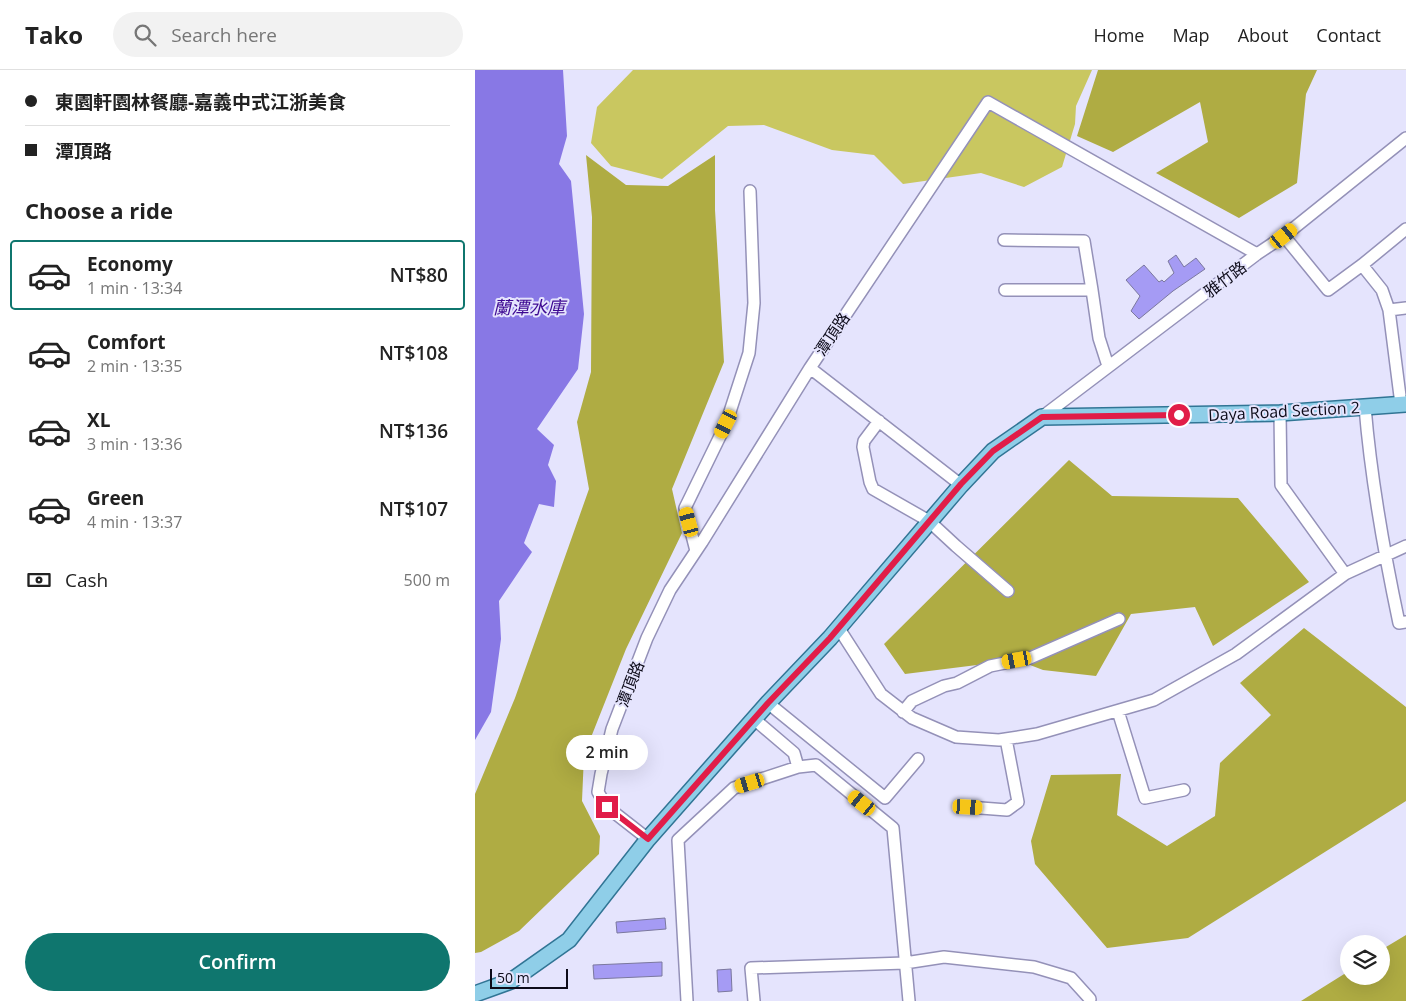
<!DOCTYPE html>
<html lang="en">
<head>
<meta charset="utf-8">
<style>
  body { margin:0; font-family:"Open Sans","Noto Sans TC",sans-serif; background:#f2f2f2; color:#222; height:100vh; display:flex; flex-direction:column; font-size:19px; white-space:nowrap }
  * { box-sizing:border-box; margin:0 }
  p { font-size:16px; color:#767676 }
  .icon { flex:none; width:28px; height:28px; fill:none; stroke:currentColor; stroke-width:2; stroke-linecap:round; stroke-linejoin:round }
  .map { position:relative; flex:1; overflow:hidden }
  .drawer { display:flex; flex-direction:column; background:#fff; width:475px }
  .drawer>* { flex:none }
  .top-card { display:grid; align-content:center; height:110px; padding:0 25px; background:#fff }
  .tools { position:absolute; left:865px; top:865px; display:grid; gap:10px }
  .tools a { display:grid; place-items:center; width:50px; height:50px; border-radius:50%; background:#fff; box-shadow:0 5px 20px #0002; font-size:25px }
  .scale { position:absolute; left:15px; bottom:12px; width:78px; box-sizing:border-box; padding-left:5px; border:2px solid #0d0b19; border-top:0; font-size:14px; line-height:18px; white-space:nowrap; color:#0d0b19; -webkit-text-stroke:4px #e5e4fd; paint-order:stroke }
  .end { position:absolute; width:22px; height:22px; margin:-11px; border:6px solid #e11d48; background:#fff; box-shadow:0 0 0 2px #fff }
  .from { border-radius:50% }
  .bubble { position:absolute; height:35px; border-radius:18px; background:#fff; box-shadow:0 5px 20px #0002; font-size:16px; font-weight:600; line-height:35px; text-align:center }
  .car { position:absolute; width:15px; height:30px; margin:-15px -8px; border-radius:6px; box-shadow:0 0 4px 1px #0007; background:linear-gradient(#f5c518 24%,#345 0 40%,#f5c518 0 76%,#345 0 86%,#f5c518 0) }
  .top-card b { display:flex; align-items:center; gap:18px; height:48px; font-size:19px }
  .top-card b+b { border-top:1px solid #e0e0e0 }
  .top-card i { width:12px; height:12px; background:#222 }
  ul { padding:0; list-style:none }
  li { display:flex; align-items:center; gap:15px; height:70px; margin:0 10px 8px; padding:0 15px; border:2px solid transparent; border-radius:5px }
  li div { flex:1 }
  li b { display:block; font-size:19px }
  li em { font-style:normal; font-weight:600 }
  li.active { border-color:#0f766e }
  li>.icon { width:45px; height:45px; stroke-width:1.5 }
  h2 { padding:0 25px; font-size:22px; line-height:60px }
  .pay { display:flex; align-items:center; gap:12px; height:55px; padding:0 25px; font-size:19px }
  .pay p { margin-inline-start:auto }
  .button { display:flex; gap:10px; margin-top:auto; padding:10px 25px }
  .button a { flex:1; height:58px; border-radius:30px; background:#0f766e; color:#fff; font-size:20px; font-weight:600; line-height:58px; text-align:center }
  header { display:flex; align-items:center; gap:30px; box-sizing:border-box; height:70px; padding:0 25px; background:#fff; border-bottom:1px solid #e0e0e0 }
  header strong { font-size:24px }
  nav { display:flex; gap:28px; margin-inline-start:auto; font-size:18px }
  .search { width:350px; height:45px; background:#f2f2f2; display:flex; align-items:center; gap:12px; box-sizing:border-box; padding:0 18px; border-radius:28px; color:#767676; font-size:19px }
  main { display:flex; flex:1; min-height:0 }
  .map>svg:first-child { display:block }
</style>
</head>
<body>
<header>
<strong>Tako</strong>
<div class="search"><svg class="icon" aria-label="search" viewBox="0 0 24 24"><circle cx="10" cy="10" r="6"/><path d="M15 15l6 6"/></svg>Search here</div>
<nav><a>Home</a><a>Map</a><a>About</a><a>Contact</a></nav>
</header>
<main>
<section class="drawer">
<div class="top-card">
<b><i class="from"></i>東園軒園林餐廳-嘉義中式江浙美食</b>
<b><i></i>潭頂路</b>
</div>
<h2>Choose a ride</h2>
<ul>
<li class="active"><svg class="icon" aria-label="car" viewBox="0 0 24 24"><path d="M5 17H2v-5l4-1 3-4h7l3 4 3 1v5h-3M9 17h6M6 11h13"/><circle cx="7" cy="17" r="2"/><circle cx="17" cy="17" r="2"/></svg><div><b>Economy</b><p>1 min · 13:34</p></div><em>NT$80</em></li>
<li><svg class="icon" aria-label="car" viewBox="0 0 24 24"><path d="M5 17H2v-5l4-1 3-4h7l3 4 3 1v5h-3M9 17h6M6 11h13"/><circle cx="7" cy="17" r="2"/><circle cx="17" cy="17" r="2"/></svg><div><b>Comfort</b><p>2 min · 13:35</p></div><em>NT$108</em></li>
<li><svg class="icon" aria-label="car" viewBox="0 0 24 24"><path d="M5 17H2v-5l4-1 3-4h7l3 4 3 1v5h-3M9 17h6M6 11h13"/><circle cx="7" cy="17" r="2"/><circle cx="17" cy="17" r="2"/></svg><div><b>XL</b><p>3 min · 13:36</p></div><em>NT$136</em></li>
<li><svg class="icon" aria-label="car" viewBox="0 0 24 24"><path d="M5 17H2v-5l4-1 3-4h7l3 4 3 1v5h-3M9 17h6M6 11h13"/><circle cx="7" cy="17" r="2"/><circle cx="17" cy="17" r="2"/></svg><div><b>Green</b><p>4 min · 13:37</p></div><em>NT$107</em></li>
</ul>
<div class="pay"><svg class="icon" aria-label="cash" viewBox="0 0 24 24"><path d="M3 7h18v10H3z"/><circle cx="12" cy="12" r="2"/></svg>Cash<p>500 m</p></div>
<div class="button"><a>Confirm</a></div>
</section>
<div class="map">
<svg width="931" height="931" viewBox="0 0 931 931">
  <rect width="100%" height="100%" fill="#e5e4fd"/>
  <path fill="#c9c760" d="M158,0H617L601,36L600,54L587,97L549,117L506,103L428,114L399,85L357,80L289,55L253,56L187,109L136,96L116,73L122,37Z"/>
  <path fill="#afac43" d="M623,0H842L831,24L822,113L764,148L681,103L733,72L725,32L638,82L602,66Z
    M111,85L151,115L193,116L240,85V140L249,292L197,419L207,463L151,579L109,685L107,731L125,766L124,784L44,861L6,882L0,883V724L40,628L114,419L102,352L116,302L117,147Z
    M594,390L637,426L763,428L834,512L738,576L720,537L656,544L621,606L568,600L542,590L430,604L409,574Z
    M829,558L931,637V731L713,868L632,878L560,794L556,771L576,705L646,704L642,745L692,776L740,746L745,693L796,645L765,613Z
    M931,865V931H826L874,901V906H906V880Z"/>
  <path fill="#8878e5" d="M0,0H88L92,66L84,94L96,111L109,244L103,299L62,359L79,375L73,395L81,411L79,437L64,434L49,473L57,482L24,531L26,569L16,642L0,670Z"/>
  <path fill="#a59bf4" stroke="#7b789e" d="M701,185L709,197L721,188L730,199L698,221L664,249L656,241L665,226L651,210L669,195L684,212L687,210L689,212L699,203L693,191Z
    M190,848L191,859L142,863L141,852Z
    M187,892V906L119,909L118,895Z
    M256,899L257,921L243,922L242,900Z"/>
  <g fill="none" stroke-linecap="round" stroke-linejoin="round">
    <defs>
      <path id="minor" d="M809,166L853,220L887,195L931,159
        M529,170L609,171L617,220
        M887,195L907,220L914,240L926,334
        M530,220H617L624,268L633,296
        M914,240L931,238
        M335,298L486,415
        M890,337C896,410 909,482 924,553L931,552
        M805,343L806,415L870,504
        M567,347L782,184L809,166L931,68
        M404,351L389,371L388,377L395,412L398,419L454,451L481,476L533,521
        M221,481L210,438L251,354L274,283L279,233L275,121
        M363,557L406,624L437,648L481,667L524,670L562,664L679,630L761,584L870,504L931,476
        M293,633L410,728L443,689
        M643,641L670,728L709,720
        M428,642L437,631L469,616L482,613L515,596L555,588L644,549
        M279,649L319,683L323,697
        M493,737L532,740L543,732L531,669
        M173,769L132,737L123,722L126,704L137,659L172,568L195,520L227,472L335,298L513,32L782,184
        M212,931L203,770L259,718L323,697L341,695L418,758L434,931
        M279,931L276,898L430,893L469,887L559,897L596,908L615,929"/>
      <path id="major" d="M0,924L36,911L94,870L173,769L293,633L355,568L486,415L518,381L567,347L805,343L931,334"/>
    </defs>
    <use href="#minor" stroke="#9491b8" stroke-width="14"/>
    <use href="#major" stroke="#317595" stroke-width="18"/>
    <use href="#minor" stroke="#fff" stroke-width="11"/>
    <use href="#major" stroke="#8fcee8" stroke-width="15"/>
  </g>
  <g fill="none" stroke-linecap="round" stroke-linejoin="round">
    <path stroke="#e11d48" stroke-width="6" d="M132,737L173,769L293,633L355,568L486,414L518,381L567,347L704,345"/>
  </g>
  <g text-anchor="middle" dominant-baseline="central" stroke-width="4" stroke-linejoin="round" paint-order="stroke">
    <g font-size="16" fill="#0d0b19" stroke="#e5e4fd">
      <text transform="translate(750 209) rotate(-37)">雅竹路</text>
      <text transform="translate(357 264) rotate(-56)">潭頂路</text>
      <text transform="translate(809 341) rotate(-3)">Daya Road Section 2</text>
      <text transform="translate(155 614) rotate(-69)">潭頂路</text>
    </g>
    <g font-size="18" font-style="italic" fill="#3c0891" stroke="#e5e4fd">
      <text x="54" y="237">蘭潭水庫</text>
    </g>
  </g>
</svg>
<div class="tools">
<a><svg class="icon" aria-label="layers" viewBox="0 0 24 24"><path d="M12 4l9 5-9 5-9-5zM3 14l9 5 9-5"/></svg></a>
</div>
<div class="scale">50 m</div>
<i class="end from" style="left:704px;top:345px"></i>
<i class="end" style="left:132px;top:737px"></i>
<div class="bubble" style="left:91px;top:665px;width:82px">2 min</div>
<i class="car" style="left:809px;top:166px;rotate:51deg"></i>
<i class="car" style="left:251px;top:354px;rotate:207deg"></i>
<i class="car" style="left:214px;top:452px;rotate:345deg"></i>
<i class="car" style="left:542px;top:590px;rotate:259deg"></i>
<i class="car" style="left:275px;top:713px;rotate:253deg"></i>
<i class="car" style="left:387px;top:733px;rotate:309deg"></i>
<i class="car" style="left:493px;top:737px;rotate:93deg"></i>
</div>
</main>
</body>
</html>
